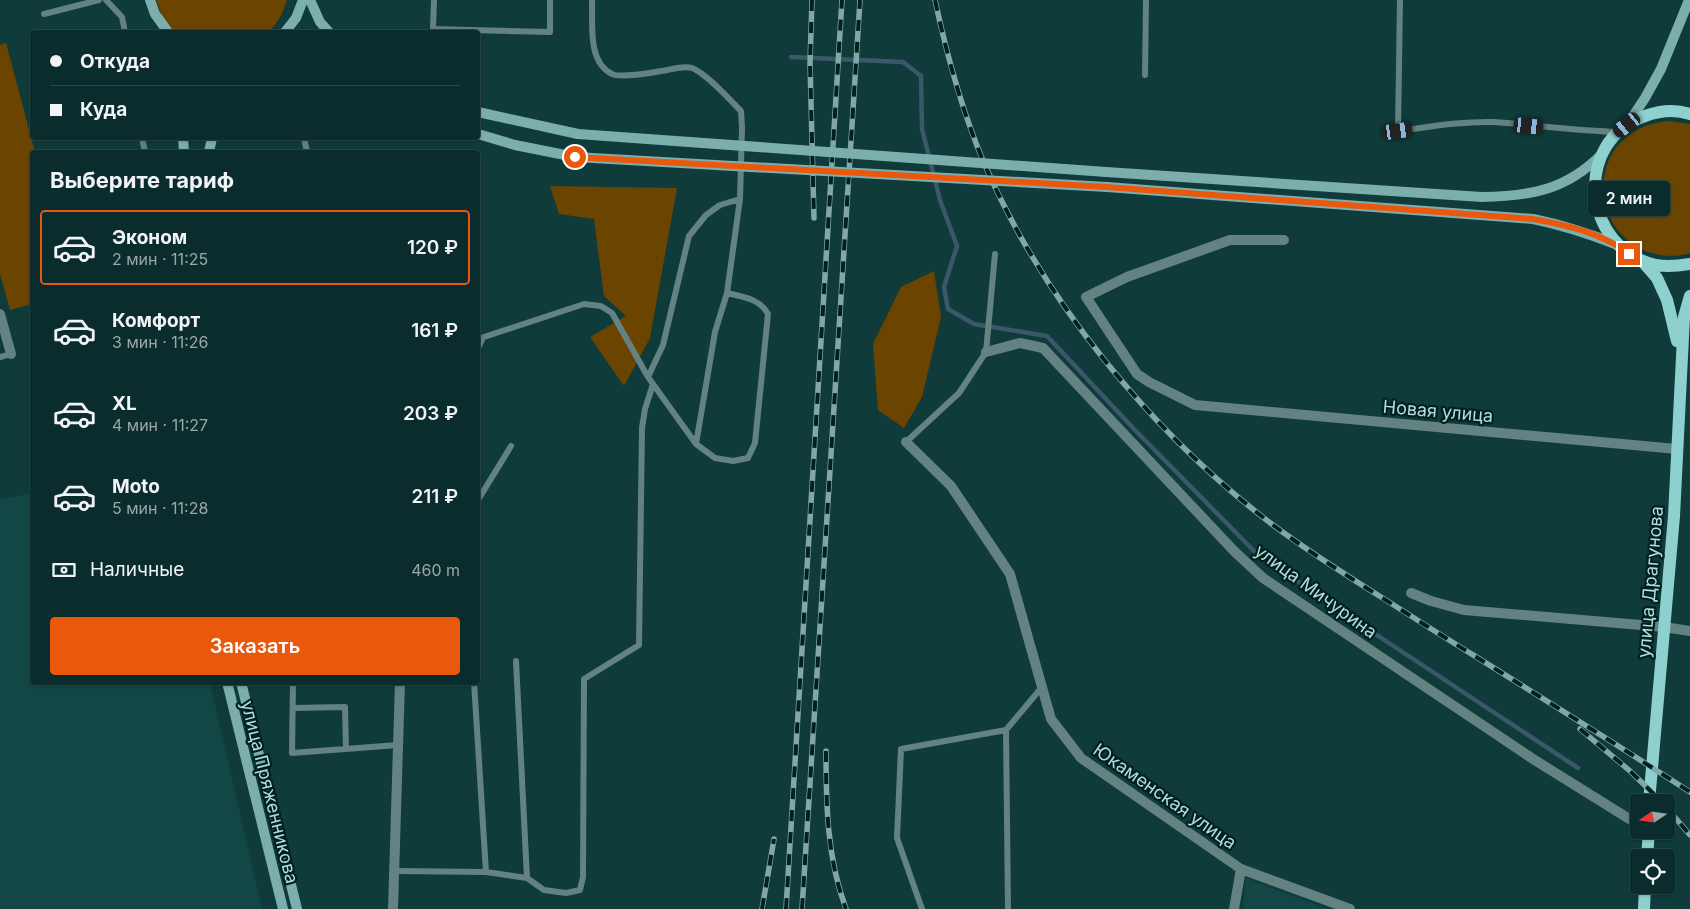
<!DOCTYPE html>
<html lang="ru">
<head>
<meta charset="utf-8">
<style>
  body { margin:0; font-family:Inter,sans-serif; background:#193838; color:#f1f3f6; height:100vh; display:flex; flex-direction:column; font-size:19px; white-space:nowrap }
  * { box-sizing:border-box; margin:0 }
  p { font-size:16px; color:#9aa7a9 }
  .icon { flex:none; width:28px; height:28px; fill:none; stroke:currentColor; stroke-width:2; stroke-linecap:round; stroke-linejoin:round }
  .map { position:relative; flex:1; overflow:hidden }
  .details { position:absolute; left:30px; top:150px; width:450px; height:535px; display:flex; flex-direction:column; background:#0b2c2c; border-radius:5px; box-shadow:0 1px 4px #0004,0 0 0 1px #2b4848 }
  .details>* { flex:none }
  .top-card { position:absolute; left:30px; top:30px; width:450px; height:110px; border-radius:5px; box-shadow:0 1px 4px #0004,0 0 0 1px #2b4848; display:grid; align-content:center; height:110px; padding:0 20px; background:#0b2c2c }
  .needle { width:32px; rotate:257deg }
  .controls { position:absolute; left:1630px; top:794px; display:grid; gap:10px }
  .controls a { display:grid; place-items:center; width:45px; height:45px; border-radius:5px; background:#0b2c2c; box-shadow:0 1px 4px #0004,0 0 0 1px #2b4848; font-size:25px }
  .end { position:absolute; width:22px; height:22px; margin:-11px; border:6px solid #ea580c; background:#fff; box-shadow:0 0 0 2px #fff }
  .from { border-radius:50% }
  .bubble { position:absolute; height:35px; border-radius:5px; background:#0b2c2c; box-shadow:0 1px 4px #0004,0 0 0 1px #2b4848; font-size:16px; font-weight:600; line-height:35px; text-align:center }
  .car { position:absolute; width:15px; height:30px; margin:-15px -8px; border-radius:6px; box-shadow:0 0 4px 1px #0007; background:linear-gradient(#222 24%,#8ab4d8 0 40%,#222 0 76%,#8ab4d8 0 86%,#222 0) }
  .top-card b { display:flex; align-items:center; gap:18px; height:48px; font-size:19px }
  .top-card b+b { border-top:1px solid #2b4848 }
  .top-card i { width:12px; height:12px; background:#f1f3f6 }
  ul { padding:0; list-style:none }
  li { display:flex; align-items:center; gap:15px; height:75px; margin:0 10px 8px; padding:0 10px; border:2px solid transparent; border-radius:5px }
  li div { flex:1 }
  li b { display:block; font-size:19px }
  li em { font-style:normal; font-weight:600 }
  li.current { border-color:#ea580c }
  li>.icon { width:45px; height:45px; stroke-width:1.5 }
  h2 { padding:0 20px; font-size:22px; line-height:60px }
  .pay { display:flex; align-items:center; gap:12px; height:55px; padding:0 20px; font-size:19px }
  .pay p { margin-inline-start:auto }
  .primary-button { display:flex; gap:10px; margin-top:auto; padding:10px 20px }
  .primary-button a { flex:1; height:58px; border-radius:5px; background:#ea580c; color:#fff; font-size:20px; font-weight:600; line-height:58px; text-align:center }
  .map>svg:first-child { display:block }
</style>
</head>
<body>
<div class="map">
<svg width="1690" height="909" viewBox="0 0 1690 909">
  <rect width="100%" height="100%" fill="#0f3b3b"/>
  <path fill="#134746" d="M32,493V682L210,683L262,909H0V500Z
    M1246,878L1327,909H1243Z"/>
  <path fill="#6b4500" d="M156,0H287C283,13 278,22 269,32H174L162,16Z
    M6,43L35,152H32V304L10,310L0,274V45Z
    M1668,121L1690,124V253C1678,257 1665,257 1652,253C1599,239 1585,164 1632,133C1643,125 1655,123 1668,121Z
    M550,186L677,188L650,338L624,386L590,337L626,316L604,296L594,219L559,214Z
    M934,271L941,317L922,397L904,428L878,410L873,344L901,287Z"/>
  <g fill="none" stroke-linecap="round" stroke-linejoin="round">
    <path stroke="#3b576a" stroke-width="4.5" d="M791,57L903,62L921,76L922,129L940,200L957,246L944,287L948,309L974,324L1047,336L1134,429L1254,551L1342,612L1578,768"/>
    <path stroke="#638281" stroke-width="6" d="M106,0L122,17L125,32
      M434,0L433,29L550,32V0
      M592,0C593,23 587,62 612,74C619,78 652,73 661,71C670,70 683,65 692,68C707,74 729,99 741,111L742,128L740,199L727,293L715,332L696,444
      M1400,0L1398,131C1429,127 1462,121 1494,122C1536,125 1576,131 1618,132
      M44,14L99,0
      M1145,75L1146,0
      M142,138L145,152
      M304,138L307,152
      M478,339L584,304L601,306L612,313L648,377L696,444L715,458L733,461L748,458L755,443L768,314C760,299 744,297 727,293
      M478,348L483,338
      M0,357L11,354
      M648,377L663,345L689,236L706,215L720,205L740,199
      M906,442L959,393L986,352L995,254
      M478,500L511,446
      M516,661L527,878
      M293,682L292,753L398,745
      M474,682L486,872
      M293,708L345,707L346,749
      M1006,730L1008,909
      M395,871L486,872L527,878L544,890L566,893L580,890L583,877L584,679L639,645L642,428L645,409L653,384
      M922,909L897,838L901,749L1006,730L1042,687"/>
    <path stroke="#638281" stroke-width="10" d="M1284,240H1230L1127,277L1086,297L1137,374L1149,382L1195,405L1677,449
      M0,314L11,354
      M986,352L1020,343L1043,348L1234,551L1263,578L1533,759L1639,825
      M906,442L951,486L1010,574L1051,719L1081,758L1241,869L1350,909
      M1411,593L1431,601L1464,610L1664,627L1690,631
      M393,909L400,682
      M1234,909L1241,869"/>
    <path stroke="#7caead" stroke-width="10" d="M150,0L155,14L168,32
      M310,0L320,22L329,32
      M285,32L296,18L303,0
      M478,112L578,134
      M1627,125L1645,98L1661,69L1689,0
      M478,134L515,145L575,157
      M183,138L184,152
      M209,152L212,138
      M1106,172L1482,197C1531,196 1566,190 1601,155
      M1107,187L1533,219C1563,225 1590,234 1618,245
      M227,682L283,909
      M241,682L297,909"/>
    <path stroke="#8ed0ce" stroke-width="12" d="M1690,114C1675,109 1659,111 1645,116C1572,141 1582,249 1656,265C1667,267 1678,266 1690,264
      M1643,262L1657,278L1667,300L1677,341
      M1649,802L1674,516L1684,317L1690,296
      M1647,858L1649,830
      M1644,909L1645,885"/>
    <defs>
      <path id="rail" d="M812,0L810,63L814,218
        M935,0C947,56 962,111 984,163C1044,302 1153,434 1273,525C1321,561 1374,592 1425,625C1513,680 1602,735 1690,792
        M1580,729L1630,771L1662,802
        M826,751C826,805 827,858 846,909
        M1666,807L1690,835
        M762,909L774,839
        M786,909L842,0
        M802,909L860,0"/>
    </defs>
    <use href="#rail" stroke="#81a8a7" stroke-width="5.5"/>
    <use href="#rail" stroke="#002121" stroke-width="4" stroke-dasharray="11" stroke-linecap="butt"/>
    <path stroke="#7caead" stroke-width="10" d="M578,134L1106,172
      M575,157L1107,187"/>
  </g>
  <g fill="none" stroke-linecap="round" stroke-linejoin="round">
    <path stroke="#ea580c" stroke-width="6" d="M575,157L1107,187L1533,219C1566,225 1603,233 1629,254"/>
  </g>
  <g text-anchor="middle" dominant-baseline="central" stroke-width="4.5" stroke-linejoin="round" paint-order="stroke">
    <g font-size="18" fill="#b6dbda" stroke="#002121">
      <text transform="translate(1438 411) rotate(5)">Новая улица</text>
      <text transform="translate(1650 582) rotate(-85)">улица Драгунова</text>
      <text transform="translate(1316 591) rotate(36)">улица Мичурина</text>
      <text transform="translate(270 792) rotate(76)">улица Пряженникова</text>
      <text transform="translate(1165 796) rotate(35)">Юкаменская улица</text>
    </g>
  </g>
</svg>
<div class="controls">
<a><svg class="needle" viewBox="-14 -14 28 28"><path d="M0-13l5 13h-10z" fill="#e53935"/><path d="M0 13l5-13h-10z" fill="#9aa7a9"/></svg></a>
<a><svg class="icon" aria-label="locate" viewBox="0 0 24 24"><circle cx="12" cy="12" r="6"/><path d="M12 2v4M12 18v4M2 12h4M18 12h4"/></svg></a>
</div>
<i class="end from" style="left:575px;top:157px"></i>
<i class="end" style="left:1629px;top:254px"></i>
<div class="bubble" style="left:1588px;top:181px;width:82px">2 мин</div>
<i class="car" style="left:1627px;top:125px;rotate:231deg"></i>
<i class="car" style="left:1529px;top:126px;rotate:96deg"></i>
<i class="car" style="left:1398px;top:131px;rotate:82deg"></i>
<div class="top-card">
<b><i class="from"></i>Откуда</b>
<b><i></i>Куда</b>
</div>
<section class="details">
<h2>Выберите тариф</h2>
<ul>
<li class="current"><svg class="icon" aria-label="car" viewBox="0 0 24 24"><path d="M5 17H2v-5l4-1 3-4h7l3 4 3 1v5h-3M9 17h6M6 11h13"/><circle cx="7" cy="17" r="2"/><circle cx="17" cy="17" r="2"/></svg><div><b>Эконом</b><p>2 мин · 11:25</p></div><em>120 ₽</em></li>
<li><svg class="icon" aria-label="car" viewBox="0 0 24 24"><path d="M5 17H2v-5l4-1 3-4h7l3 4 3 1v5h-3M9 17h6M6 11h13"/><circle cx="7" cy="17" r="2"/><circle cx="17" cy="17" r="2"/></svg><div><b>Комфорт</b><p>3 мин · 11:26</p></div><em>161 ₽</em></li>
<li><svg class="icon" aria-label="car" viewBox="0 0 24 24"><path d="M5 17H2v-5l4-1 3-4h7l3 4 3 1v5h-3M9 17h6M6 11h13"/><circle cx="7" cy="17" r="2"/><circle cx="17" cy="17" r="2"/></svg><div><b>XL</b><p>4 мин · 11:27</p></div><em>203 ₽</em></li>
<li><svg class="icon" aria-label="car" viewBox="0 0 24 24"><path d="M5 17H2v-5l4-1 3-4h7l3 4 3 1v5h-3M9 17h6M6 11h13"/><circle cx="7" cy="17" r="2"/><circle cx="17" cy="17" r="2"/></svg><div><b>Moto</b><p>5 мин · 11:28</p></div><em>211 ₽</em></li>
</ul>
<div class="pay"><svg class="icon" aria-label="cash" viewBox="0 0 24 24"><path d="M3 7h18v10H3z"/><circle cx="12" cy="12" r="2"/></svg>Наличные<p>460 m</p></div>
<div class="primary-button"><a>Заказать</a></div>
</section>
</div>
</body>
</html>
